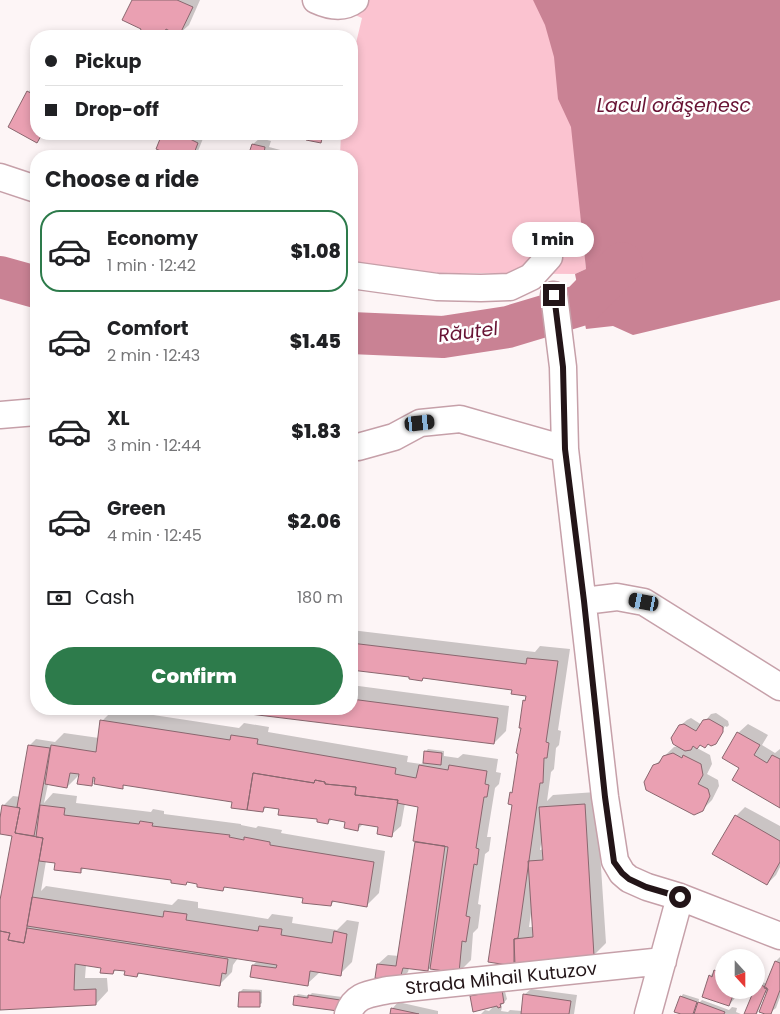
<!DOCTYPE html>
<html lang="en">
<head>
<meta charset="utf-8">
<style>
  body { margin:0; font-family:Poppins,sans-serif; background:#f2f2f2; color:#202124; height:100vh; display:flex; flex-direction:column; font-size:19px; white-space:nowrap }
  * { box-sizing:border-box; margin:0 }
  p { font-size:16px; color:#757577 }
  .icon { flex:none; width:28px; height:28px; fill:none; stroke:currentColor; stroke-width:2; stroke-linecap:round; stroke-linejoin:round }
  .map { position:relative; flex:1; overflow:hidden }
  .side { position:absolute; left:30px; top:150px; width:328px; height:565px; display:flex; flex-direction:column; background:#fff; border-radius:20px; box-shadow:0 2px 8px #0003 }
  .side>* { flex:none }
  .banner { position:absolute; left:30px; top:30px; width:328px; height:110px; border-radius:20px; box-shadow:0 2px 8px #0003; display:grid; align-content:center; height:110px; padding:0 15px; background:#fff }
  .needle { width:32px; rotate:159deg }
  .buttons { position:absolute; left:715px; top:949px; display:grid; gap:10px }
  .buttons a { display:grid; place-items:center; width:50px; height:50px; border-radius:50%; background:#fff; box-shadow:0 2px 8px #0003; font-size:25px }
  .end { position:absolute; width:22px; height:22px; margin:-11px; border:6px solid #231518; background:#fff; box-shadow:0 0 0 2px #fff }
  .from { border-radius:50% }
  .bubble { position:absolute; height:35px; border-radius:18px; background:#fff; box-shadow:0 2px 8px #0003; font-size:16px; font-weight:800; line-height:35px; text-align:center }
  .car { position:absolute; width:15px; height:30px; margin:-15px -8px; border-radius:6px; box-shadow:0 0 4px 1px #0007; background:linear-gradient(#222 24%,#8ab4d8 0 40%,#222 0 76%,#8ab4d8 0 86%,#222 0) }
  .banner b { display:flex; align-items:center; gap:18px; height:48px; font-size:19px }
  .banner b+b { border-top:1px solid #e0e0e0 }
  .banner i { width:12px; height:12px; background:#202124 }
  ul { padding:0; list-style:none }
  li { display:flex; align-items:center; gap:15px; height:82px; margin:0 10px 8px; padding:0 5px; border:2px solid transparent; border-radius:20px }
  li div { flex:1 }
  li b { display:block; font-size:19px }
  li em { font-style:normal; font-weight:800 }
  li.active { border-color:#2d7b4b }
  li>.icon { width:45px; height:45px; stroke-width:1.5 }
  h2 { padding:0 15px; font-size:22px; line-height:60px }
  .pay { display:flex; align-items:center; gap:12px; height:55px; padding:0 15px; font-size:19px }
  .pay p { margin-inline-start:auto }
  .primary-button { display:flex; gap:10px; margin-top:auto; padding:10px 15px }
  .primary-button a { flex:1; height:58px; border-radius:30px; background:#2d7b4b; color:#fff; font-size:20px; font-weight:800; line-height:58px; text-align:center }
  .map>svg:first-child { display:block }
</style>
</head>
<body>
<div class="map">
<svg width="780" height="1014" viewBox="0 0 780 1014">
  <rect width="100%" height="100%" fill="#fdf5f6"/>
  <path fill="#fbc3d0" d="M320,0H544L565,45L586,269L575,274L351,272V156H340L341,134H351V64L362,18Z"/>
  <path fill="#c98294" d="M533,0H780V300L633,335L613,326L586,329L575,274L586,269L571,127L558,99L554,57L545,25Z"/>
  <path fill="#0003" fill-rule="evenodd" d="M133,0H200L189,25L179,34L170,30L167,36H139L143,28Z
    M34,86L36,87V134H44L37,141L28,92Z
    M164,134H198L204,136L196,156H176L158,149Z
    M260,138L271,141L269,147L288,152L287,156H250L253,144Z
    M126,150L142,156H120Z
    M93,151L105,156H89Z
    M351,630L535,652L540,646L570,649L558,730L561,731L559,745L556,748L554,769L551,772L547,801L553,795L596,792L606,943L594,955L514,965L513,803L511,793L514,790L523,727L524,701L527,695L514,689L425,677L422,680L410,676L351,669ZM542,839L544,849L540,850ZM531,913L534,927H529Z
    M351,685L509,706L506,731L494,743L218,709H351Z
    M114,709L239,728L244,723L269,727L268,732L408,756L407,762L421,764L424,762L425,752L428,749L444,751V756L458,758L463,754L498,759L496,772L501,773L499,784L495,788L487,837H491L489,851L485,854L478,904L481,905L478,928L473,933L471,960L459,972L430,968L427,970L409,968L408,972L399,981L378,964L388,955L399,956L416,842L418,841L420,806L405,803L401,826L391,835L379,826L364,823L358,829L346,821L332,819L328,823L318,818L280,808L267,806L263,811L233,801L125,784L122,788L96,780L91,784L80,774L67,787L48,784L44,803L53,793L77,796L76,803L151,812L153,809L164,811V814L241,824V825L256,828L258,826L282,830L281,833L385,851L379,893L367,905L335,900L331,905L305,897L226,886L223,889L199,882L188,881L186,883L173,879L85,867L80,872L57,862L46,861L41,891L46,886L172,905L178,899L198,902V908L268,919L272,914L293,917L292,923L337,930L347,920L359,922L352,962L340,974L320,972L307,984L253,965L257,961L238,958L233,965L232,972L220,984L141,972L137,976L126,970L117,969L113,973L102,967L86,965L85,978H107L108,991L96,1004L0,1009V907L13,835L0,833L4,805L13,796L21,797L30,745L36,739L55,742L64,733L99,738L102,721Z
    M716,713L728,721L729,725L727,727L725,726L717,740L700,744L697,748L710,755L712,764L707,774L718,780L719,786L712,800L702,810L654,766L674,747L678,746L680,726L687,720L691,718L702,725L711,714Z
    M748,724L768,735L762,745L775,753L780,749V806L741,768L738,733Z
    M745,807L780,826V867L776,875L767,884L736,816Z
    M780,957V997L776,1008L768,1014V994L765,993L757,1014H745L758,984L760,981L767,984L776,961Z
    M721,965L724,966V990H738L735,998L729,1005L710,976Z
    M504,988L507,999L500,1007H502L501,1011L508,1012L510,1010L522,1011L524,995L531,989L577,995L574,1014H481L485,1010L489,1011L495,1005L471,997L474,994Z
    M243,989L262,990V1003L259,1005L240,992Z
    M312,993L342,997L340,1007L295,997L298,994L309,996Z
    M683,994L699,999L698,1004L702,1000L729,1010L732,1007L737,1008L736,1012L741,1014H685L681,997Z
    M398,1002L438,1011V1014H391L392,1009Z"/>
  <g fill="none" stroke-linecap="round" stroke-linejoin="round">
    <path stroke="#c98294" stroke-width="42" d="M0,277L36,287
      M351,333L443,337L508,327L581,305L622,263"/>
  </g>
  <path fill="#eaa0b2" stroke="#8a676f" d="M132,0H177L193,7L179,36L166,29L163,36H138L141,29L122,20Z
    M27,91L36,96V134H42L37,143L8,127Z
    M162,134H193L190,139L198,143L193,156H173L156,149Z
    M307,134H323L321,143L306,140Z
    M252,144L265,147L264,153L276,156H248Z
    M351,643L526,664L527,658L558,661L546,742L549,743L547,758H544L543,783H540L518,938L514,939V966L488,962L512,805L508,804L510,792L512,793L518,754L516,753L521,728H519L523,700L525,701L526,696L511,694L512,690L423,678L422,681L409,679V677L351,670Z
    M351,699L498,718L494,744L209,709H351Z
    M709,719L723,727V732L716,744L711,746L708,744L705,748L700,745L697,749L693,746L691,750L685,751L673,744L671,738L679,725L684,724L696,731L703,720Z
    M100,720L230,740L231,735L258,739L257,744L396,768L395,774L416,778L419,765L448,770L449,765L487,771L485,784L489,785L487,797H484L476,848L479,849L477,865L474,864L466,916L470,917L466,942L462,941L459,973L430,969L448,847L413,841L418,807L397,803L398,800L355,795L356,787L325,784V782L315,780L314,783L253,773L247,810L231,808L232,802L123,785V789L94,784L95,778L93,777L92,786L77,784L79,774L70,773L67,788L45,784L51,745L96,752Z
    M737,732L760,745L754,755L767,763L772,755L780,759V808L732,780L739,768L722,758Z
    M28,745L50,748L34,836L15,833L20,808L17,807Z
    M424,751L442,753L441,765L423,763Z
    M673,753L682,758L683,755L701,764L703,775L698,784L708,789L710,796L703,811L694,815L646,790L644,782L653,765L659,763L663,756Z
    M253,773L314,783L315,780L325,782V784L356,787L355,795L398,800L392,837L377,834L378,827L359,824L358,831L344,828L345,822L329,819L328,824L317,822V819L278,815L279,809L264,807L263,812L247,810Z
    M585,804L594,956L515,965L514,939L533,937L528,861L543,860L539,807Z
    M2,805L20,808L15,833L43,838L24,943L8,940L10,933L0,931V900L12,836L0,834V818Z
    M40,805L65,808L64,815L139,824L140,821L153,823L152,826L230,835L229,837L244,840V837L270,842V845L374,862L367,907L332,901L331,906L302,903L303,898L224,887L223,891L197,887V884L187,882L186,885L171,883V880L81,868V873L54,870L55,863L39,861L43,838L36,837Z
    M735,815L780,841V862L767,885L712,854Z
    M415,842L445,846L428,971L403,968L399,982L375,978L377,964L396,966Z
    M32,897L163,917L164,911L187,914L186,920L258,931L259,926L282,929L281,935L332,943L334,931L347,934L341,976L310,971L308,986L250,977L252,965L276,968L277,965L27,926Z
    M27,928L228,959L226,974L222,973L220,986L138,973L137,977L124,975L125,971L114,970L113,974L100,973L101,968L75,964L74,990L96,989V1005L0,1010V931L10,933L8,940L24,943Z
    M775,961L780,963V990L771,1014H765L759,1012L768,989L764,988Z
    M714,970L724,974V990H735L729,1006L702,997L709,975L712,977Z
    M757,983L767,988L756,1014H744L754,990H756Z
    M502,990L504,1003L500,1004L501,1007L498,1008L497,1006L473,1012L470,996Z
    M239,992H260V1007H238Z
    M523,994L571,1001L569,1014H521Z
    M308,995L340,1000L338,1011L293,1005L294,996L308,998Z
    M680,996L697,1002L693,1014H681L674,1012Z
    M698,1002L725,1012L724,1014H694Z
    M391,1008L419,1014H390Z"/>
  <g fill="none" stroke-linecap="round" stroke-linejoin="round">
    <defs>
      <path id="minor" d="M316,0C329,6 343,9 355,0
        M0,177L36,189
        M351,275L437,287L481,288L510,287L531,277L549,257
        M554,295L563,367L565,449L605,797L615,861L622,873L629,879L647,887L680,897L780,936
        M0,415L36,412
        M351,446L358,447L394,437L420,423L460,419L565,449
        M584,601L617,597L644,602L780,687
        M348,1014C355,994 370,994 388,990L663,961
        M648,1014L680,897"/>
    </defs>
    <use href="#minor" stroke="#c6a0a9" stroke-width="29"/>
    <use href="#minor" stroke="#fff" stroke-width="26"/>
  </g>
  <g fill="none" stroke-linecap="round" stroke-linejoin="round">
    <path stroke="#231518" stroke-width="6" d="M554,295L563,367L565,449L584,601L605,797L614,862L622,873L629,879L646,887L680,897"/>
  </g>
  <g text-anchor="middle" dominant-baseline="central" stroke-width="5" stroke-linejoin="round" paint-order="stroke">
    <g font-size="18" fill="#231518" stroke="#fff">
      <text transform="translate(501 978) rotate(-6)">Strada Mihail Kutuzov</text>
    </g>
    <g font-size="19" font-style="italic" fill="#681334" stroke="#fff">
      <text x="674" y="105">Lacul orăşenesc</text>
      <text transform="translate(468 332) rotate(-7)">Răuțel</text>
    </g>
  </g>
</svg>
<div class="buttons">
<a><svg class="needle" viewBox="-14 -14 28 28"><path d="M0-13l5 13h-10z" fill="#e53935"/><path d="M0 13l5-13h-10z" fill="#757577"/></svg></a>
</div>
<i class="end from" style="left:680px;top:897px"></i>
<i class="end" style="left:554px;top:295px"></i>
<div class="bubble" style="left:512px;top:222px;width:82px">1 min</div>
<i class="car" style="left:420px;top:423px;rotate:84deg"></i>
<i class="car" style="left:644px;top:602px;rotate:281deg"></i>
<div class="banner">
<b><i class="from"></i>Pickup</b>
<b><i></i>Drop-off</b>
</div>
<section class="side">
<h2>Choose a ride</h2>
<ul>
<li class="active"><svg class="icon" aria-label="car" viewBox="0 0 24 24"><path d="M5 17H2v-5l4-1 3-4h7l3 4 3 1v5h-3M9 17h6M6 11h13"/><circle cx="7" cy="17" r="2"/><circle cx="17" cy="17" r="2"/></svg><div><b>Economy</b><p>1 min · 12:42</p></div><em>$1.08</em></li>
<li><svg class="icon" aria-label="car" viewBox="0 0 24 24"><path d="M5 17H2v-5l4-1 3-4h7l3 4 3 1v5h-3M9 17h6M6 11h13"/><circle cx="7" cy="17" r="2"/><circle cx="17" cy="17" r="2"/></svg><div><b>Comfort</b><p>2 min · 12:43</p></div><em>$1.45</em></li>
<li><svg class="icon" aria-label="car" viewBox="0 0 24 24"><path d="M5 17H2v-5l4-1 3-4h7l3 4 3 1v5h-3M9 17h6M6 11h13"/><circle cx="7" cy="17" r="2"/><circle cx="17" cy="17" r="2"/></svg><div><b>XL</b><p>3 min · 12:44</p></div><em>$1.83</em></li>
<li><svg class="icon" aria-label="car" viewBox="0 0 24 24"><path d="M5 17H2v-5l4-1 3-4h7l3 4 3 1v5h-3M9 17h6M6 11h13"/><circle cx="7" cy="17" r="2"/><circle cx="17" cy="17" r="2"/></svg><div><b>Green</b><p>4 min · 12:45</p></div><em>$2.06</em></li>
</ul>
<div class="pay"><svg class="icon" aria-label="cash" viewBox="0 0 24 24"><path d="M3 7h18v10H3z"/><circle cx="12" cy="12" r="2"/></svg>Cash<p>180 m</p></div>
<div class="primary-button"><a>Confirm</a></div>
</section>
</div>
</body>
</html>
